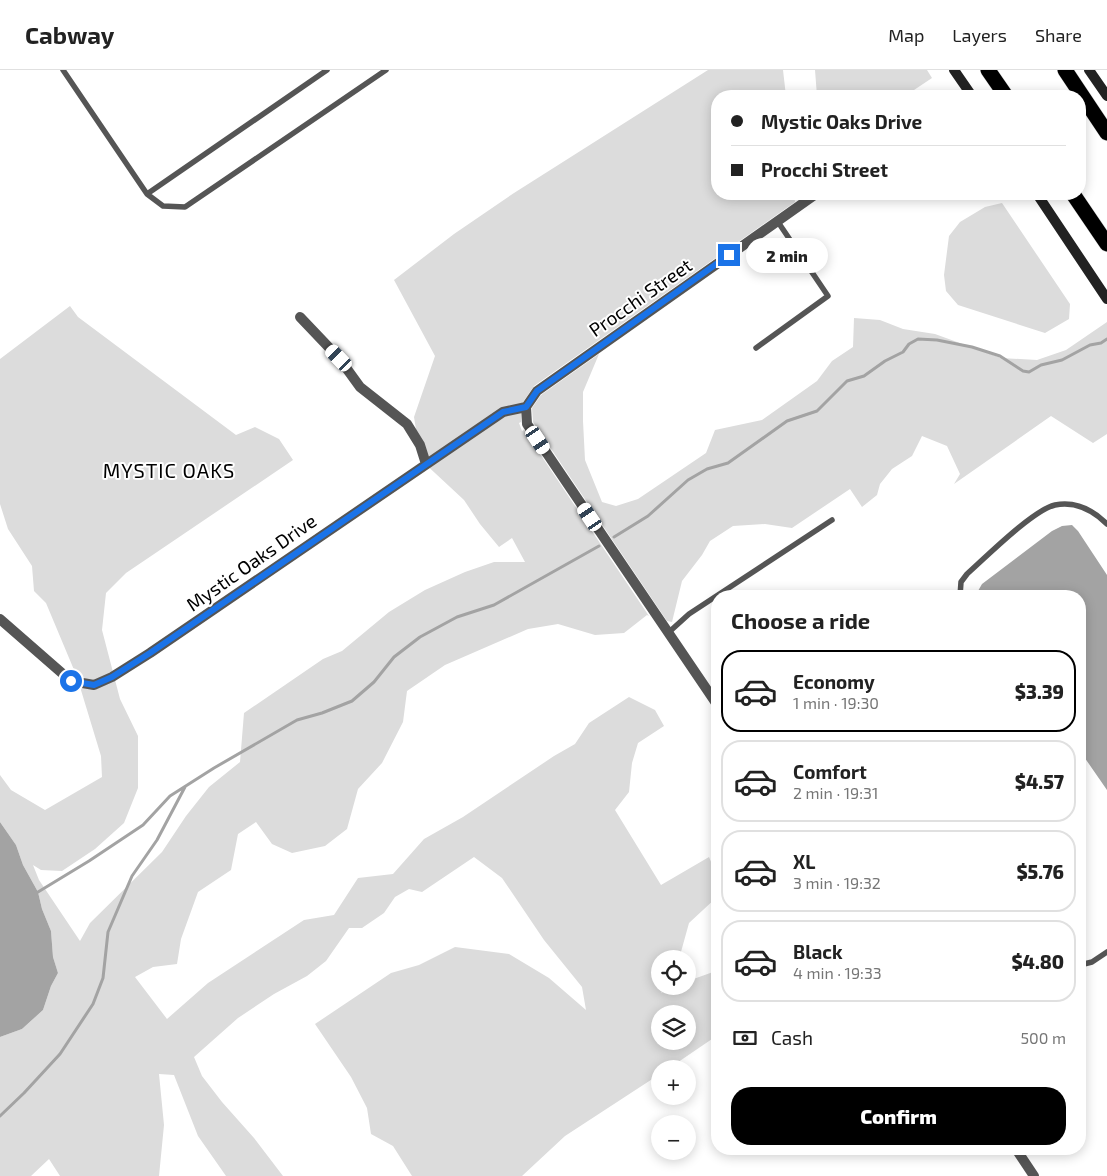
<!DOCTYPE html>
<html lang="en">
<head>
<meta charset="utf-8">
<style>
  body { margin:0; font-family:"Exo 2",sans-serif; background:#f2f2f2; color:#222; height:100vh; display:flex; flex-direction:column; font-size:19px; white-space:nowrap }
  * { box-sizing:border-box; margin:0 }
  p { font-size:16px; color:#767676 }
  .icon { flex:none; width:28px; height:28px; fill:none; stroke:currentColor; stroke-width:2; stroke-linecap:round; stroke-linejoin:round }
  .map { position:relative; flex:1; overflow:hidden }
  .sheet { position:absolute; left:711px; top:520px; width:375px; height:565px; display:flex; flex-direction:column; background:#fff; border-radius:20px; box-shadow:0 2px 12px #0003 }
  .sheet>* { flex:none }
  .top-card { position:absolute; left:711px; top:20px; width:375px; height:110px; border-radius:20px; box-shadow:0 2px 12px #0003; display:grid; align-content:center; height:110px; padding:0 20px; background:#fff }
  .fabs { position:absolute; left:651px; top:880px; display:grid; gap:10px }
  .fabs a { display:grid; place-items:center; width:45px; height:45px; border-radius:50%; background:#fff; box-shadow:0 2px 12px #0003; font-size:25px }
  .end { position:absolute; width:22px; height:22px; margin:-11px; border:6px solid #1a73e8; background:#fff; box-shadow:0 0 0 2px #fff }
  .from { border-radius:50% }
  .bubble { position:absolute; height:35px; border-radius:18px; background:#fff; box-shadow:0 2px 12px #0003; font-size:16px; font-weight:800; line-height:35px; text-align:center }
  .car { position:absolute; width:15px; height:30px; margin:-15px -8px; border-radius:6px; box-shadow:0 0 4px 1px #0007; background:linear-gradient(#fff 24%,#345 0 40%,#fff 0 76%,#345 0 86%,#fff 0) }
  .top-card b { display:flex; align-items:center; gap:18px; height:48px; font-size:19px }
  .top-card b+b { border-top:1px solid #e0e0e0 }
  .top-card i { width:12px; height:12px; background:#222 }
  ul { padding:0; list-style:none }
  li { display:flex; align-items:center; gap:15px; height:82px; margin:0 10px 8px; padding:0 10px; border:2px solid #e0e0e0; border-radius:20px }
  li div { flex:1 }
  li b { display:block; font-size:19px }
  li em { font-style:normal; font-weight:800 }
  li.on { border-color:#000 }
  li>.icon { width:45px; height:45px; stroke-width:1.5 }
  h2 { padding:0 20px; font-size:22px; line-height:60px }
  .pay { display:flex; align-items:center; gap:12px; height:55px; padding:0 20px; font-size:19px }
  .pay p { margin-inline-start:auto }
  .action { display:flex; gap:10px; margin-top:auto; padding:10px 20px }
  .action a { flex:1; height:58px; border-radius:20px; background:#000; color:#fff; font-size:20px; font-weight:800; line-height:58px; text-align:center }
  header { display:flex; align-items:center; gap:30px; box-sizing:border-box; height:70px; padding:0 25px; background:#fff; border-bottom:1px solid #e0e0e0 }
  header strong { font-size:24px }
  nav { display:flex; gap:28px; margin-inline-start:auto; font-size:18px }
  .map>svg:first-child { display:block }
</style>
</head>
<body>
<header>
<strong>Cabway</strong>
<nav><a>Map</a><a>Layers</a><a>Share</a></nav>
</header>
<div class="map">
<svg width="1107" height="1106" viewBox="0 0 1107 1106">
  <rect width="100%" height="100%" fill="#fff"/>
  <path fill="#dcdcdc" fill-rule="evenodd" d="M708,0H783L786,26H718V124H794L795,132L534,316L521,335V352L519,353L522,361L524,360L649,546L647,545L624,563L595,565L558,554L528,559L445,595L407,621L403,652L382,693L358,719L347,759L325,776L292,783L272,774L256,752L238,764L231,800L198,822L181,869L177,894L153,897L135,907L167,949L208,913L304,850L334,845L358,808L393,804L424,769L463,747L554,686L575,674L589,653L629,627L655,640L664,656L638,673L632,693L629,722L615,740L661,815L709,787L717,806V827L689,853L679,889H660V916H665L661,923L675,916H688V911L713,902L717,906V972L712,969L668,999H660V1004L565,1066L522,1106H412L393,1076L371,1064L367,1038L351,1007L315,954L391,903L419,895L455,877L509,884L549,908L586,940L582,917L544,870L502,808L474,787L422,822L409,819L395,827L384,843L362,858H349L326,891L307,906L274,924L238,948L194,987L202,1006L222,1032L254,1068L283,1106H226L198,1066L174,1005L159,1004L164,1055L159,1106H60L49,1089L31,1106H0V967L22,959L43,940L51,916L58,903L53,887L51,861L42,839L38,822L23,795L16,775L0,752V705L11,720L45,740L102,707L101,686L77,607L46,533L34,521L32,496L8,459L0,434V289L70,236L78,247L236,365L255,357L279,369L293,390L126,503L106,523L102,560L120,629L138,666V718L124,753L95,779L62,801L41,800L33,795L39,810L80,871L90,853L162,782L186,746L209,717L240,692L244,643L323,589L342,581L389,542L425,520L465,502L494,492H525L512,468L499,477L480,454L464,430L421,390L414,347L435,286L394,210L454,164L514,123ZM660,944H688V971H660Z
    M815,0H927L932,8L905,26H817Z
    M1002,133L1070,234L1069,249L1045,263L958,235L946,221L944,205L949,166L960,152L985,137Z
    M854,248L880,250L903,259L935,264L1001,288L1037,290L1066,280L1107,252V364L1093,373L1051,346L954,414L960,404L947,376L922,366L912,386L892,399L880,414L877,425L862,437L850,419L792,458L765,454L733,456L710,471L702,485L682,511L672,552L667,551L533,352L532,338L541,325L599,284L583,322V351L585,390L602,432L616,436L638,429L706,383L715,360L762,350L817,311L832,291L853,277Z"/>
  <path fill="#a3a3a3" d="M1072,455L1078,461L1107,505V720L1080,681V526H978V521L982,514L1052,461L1062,456Z
    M0,752L16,775L23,795L38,822L42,839L51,861L53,887L58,903L51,916L43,940L22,959L0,967Z"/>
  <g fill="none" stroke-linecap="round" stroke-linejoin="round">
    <path stroke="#a3a3a3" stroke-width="3" d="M614,467L648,446L688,410L707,399L728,393L787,351L817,341L847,311L864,306L885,291L903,282L909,274L918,269L937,270L972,277L1000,286L1023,301L1029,302L1041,295L1062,290L1090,275L1101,273L1107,269
      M38,822L89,791L143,755L170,726L214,698L297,650L322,643L352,631L374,612L394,587L420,567L457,547L494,535L599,476
      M0,1046L24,1023L60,984L93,934L103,908L108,862L132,806L157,770L185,717"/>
    <defs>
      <path id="highway" d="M988,0L1006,26
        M1065,0L1107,63
        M1073,124L1107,174"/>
    </defs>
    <use href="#highway" stroke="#dbdbdb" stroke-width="16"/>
    <path stroke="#555" stroke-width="5.5" d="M63,0L147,124
      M327,0L147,124L163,136L185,137L386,0
      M756,278L828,226L778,152
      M960,526L961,512L967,504C986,487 1033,440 1055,435C1076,431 1093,440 1107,454
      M668,563L689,544L832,450
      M1080,895L1092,892L1107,882"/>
    <path stroke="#555" stroke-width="10" d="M300,247L339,288L360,317L407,354L420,375L426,394
      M0,549L71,611L94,615L112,607L150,583L503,342L526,337
      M718,636L527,354L526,337L537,321L816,124
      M1016,1079L1034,1106"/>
    <path stroke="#222" stroke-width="10" d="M954,0L972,26
      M1089,0L1107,26
      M1037,124L1107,229"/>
    <use href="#highway" stroke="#000" stroke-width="15"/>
  </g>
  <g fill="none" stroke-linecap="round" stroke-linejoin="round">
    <path stroke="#1a73e8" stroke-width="6" d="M71,611L94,615L112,607L150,583L503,342L526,337L537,321L729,185"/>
  </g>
  <g text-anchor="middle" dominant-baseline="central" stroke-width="4" stroke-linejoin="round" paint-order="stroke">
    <g font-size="19" fill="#000" stroke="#fff">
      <text transform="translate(640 227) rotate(-35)">Procchi Street</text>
      <text transform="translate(251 492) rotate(-35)">Mystic Oaks Drive</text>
    </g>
    <g font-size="20" letter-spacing="1" fill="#000" stroke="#fff">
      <text x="169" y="400">MYSTIC OAKS</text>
    </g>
  </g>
</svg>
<div class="fabs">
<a><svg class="icon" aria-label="locate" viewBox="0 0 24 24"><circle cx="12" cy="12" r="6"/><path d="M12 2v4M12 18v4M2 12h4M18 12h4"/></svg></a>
<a><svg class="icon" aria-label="layers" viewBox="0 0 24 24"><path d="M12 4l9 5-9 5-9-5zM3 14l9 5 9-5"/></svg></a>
<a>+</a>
<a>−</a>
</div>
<i class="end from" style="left:71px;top:611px"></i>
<i class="end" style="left:729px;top:185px"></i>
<div class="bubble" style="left:746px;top:168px;width:82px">2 min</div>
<i class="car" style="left:339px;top:288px;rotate:316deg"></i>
<i class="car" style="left:538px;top:370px;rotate:146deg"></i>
<i class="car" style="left:590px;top:447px;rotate:326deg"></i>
<div class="top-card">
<b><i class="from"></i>Mystic Oaks Drive</b>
<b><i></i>Procchi Street</b>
</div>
<section class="sheet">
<h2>Choose a ride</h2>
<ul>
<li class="on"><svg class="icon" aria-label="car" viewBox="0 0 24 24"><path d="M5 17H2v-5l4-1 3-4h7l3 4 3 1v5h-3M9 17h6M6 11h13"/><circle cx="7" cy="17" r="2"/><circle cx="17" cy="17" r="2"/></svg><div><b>Economy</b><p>1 min · 19:30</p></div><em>$3.39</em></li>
<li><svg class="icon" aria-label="car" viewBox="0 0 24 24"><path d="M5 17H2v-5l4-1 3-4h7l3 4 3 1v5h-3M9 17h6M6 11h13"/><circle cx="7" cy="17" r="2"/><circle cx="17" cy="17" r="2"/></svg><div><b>Comfort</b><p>2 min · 19:31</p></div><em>$4.57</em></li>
<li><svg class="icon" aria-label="car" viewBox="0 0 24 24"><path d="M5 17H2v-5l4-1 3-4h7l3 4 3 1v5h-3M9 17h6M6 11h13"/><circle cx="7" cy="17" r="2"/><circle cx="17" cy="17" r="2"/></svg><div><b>XL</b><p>3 min · 19:32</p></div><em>$5.76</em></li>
<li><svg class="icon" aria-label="car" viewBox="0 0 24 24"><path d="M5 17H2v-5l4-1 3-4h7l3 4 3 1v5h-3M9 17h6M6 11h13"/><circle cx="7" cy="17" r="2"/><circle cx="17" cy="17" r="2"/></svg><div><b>Black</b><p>4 min · 19:33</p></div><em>$4.80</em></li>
</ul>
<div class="pay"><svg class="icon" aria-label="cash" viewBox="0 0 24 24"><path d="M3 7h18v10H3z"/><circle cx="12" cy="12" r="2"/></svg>Cash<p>500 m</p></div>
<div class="action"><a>Confirm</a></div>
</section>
</div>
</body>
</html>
